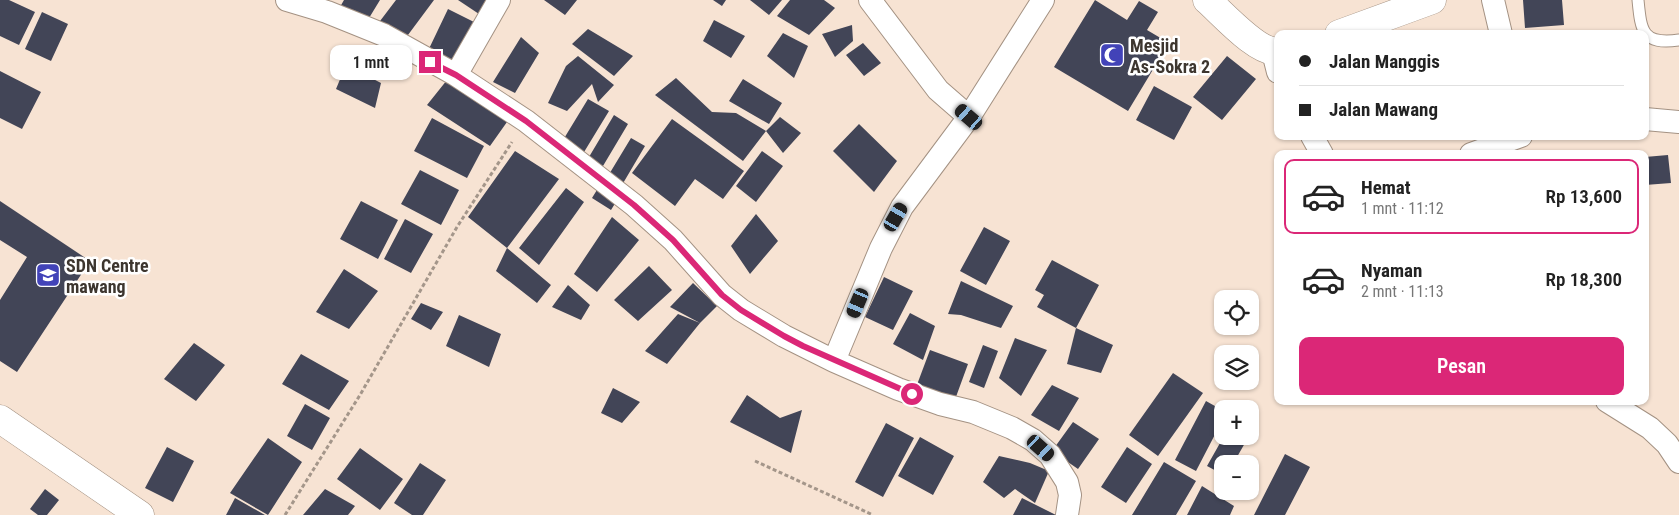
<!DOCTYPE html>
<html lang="id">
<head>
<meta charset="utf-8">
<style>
  body { margin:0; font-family:"Roboto Condensed",sans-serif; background:#f6f6f6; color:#222; height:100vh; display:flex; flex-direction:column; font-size:19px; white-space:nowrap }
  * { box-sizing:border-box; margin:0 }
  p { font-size:16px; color:#767676 }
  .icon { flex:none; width:28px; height:28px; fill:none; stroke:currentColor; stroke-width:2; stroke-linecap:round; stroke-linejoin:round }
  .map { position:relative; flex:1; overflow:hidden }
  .side { position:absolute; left:1274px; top:150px; width:375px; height:255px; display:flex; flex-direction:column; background:#fff; border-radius:10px; box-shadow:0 1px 4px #0004 }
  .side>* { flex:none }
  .guide { position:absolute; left:1274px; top:30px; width:375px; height:110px; border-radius:10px; box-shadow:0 1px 4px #0004; display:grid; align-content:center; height:110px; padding:0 25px; background:#fff }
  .tools { position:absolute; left:1214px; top:290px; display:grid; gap:10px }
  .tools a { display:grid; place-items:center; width:45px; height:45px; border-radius:10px; background:#fff; box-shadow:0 1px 4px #0004; font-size:25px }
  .end { position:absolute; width:22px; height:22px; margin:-11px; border:6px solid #db2777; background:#fff; box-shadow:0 0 0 2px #fff }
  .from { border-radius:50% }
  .bubble { position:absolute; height:35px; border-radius:10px; background:#fff; box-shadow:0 1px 4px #0004; font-size:16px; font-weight:600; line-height:35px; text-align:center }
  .car { position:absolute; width:15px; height:30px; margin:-15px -8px; border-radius:6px; box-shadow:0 0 4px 1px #0007; background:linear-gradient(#222 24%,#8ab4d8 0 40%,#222 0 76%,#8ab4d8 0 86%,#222 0) }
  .guide b { display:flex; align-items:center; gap:18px; height:48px; font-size:19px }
  .guide b+b { border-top:1px solid #e0e0e0 }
  .guide i { width:12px; height:12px; background:#222 }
  ul { padding:9px 0 0; list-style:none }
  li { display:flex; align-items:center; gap:15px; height:75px; margin:0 10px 8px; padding:0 15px; border:2px solid transparent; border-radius:10px }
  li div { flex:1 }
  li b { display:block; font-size:19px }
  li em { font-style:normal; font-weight:600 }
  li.on { border-color:#db2777 }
  li>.icon { width:45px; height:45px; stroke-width:1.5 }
  .action { display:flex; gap:10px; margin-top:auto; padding:10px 25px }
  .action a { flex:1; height:58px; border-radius:10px; background:#db2777; color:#fff; font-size:20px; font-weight:600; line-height:58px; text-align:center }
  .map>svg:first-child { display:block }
</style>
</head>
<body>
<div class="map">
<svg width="1679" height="515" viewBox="0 0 1679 515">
  <rect width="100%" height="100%" fill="#f7e3d3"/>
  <path fill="#424557" d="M0,0H9L35,12L19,45L0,36Z
    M344,0H380L366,23L340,7Z
    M396,0H434L402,43L377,25Z
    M458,0H493L482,16Z
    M544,0H577L565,15Z
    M713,0H726L722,6Z
    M750,0H782L769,15Z
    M790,0H824L835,8L809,35L777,16Z
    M1095,0L1127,20L1139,1L1158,12L1147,30L1169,43L1128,111L1054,67Z
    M1523,0H1562L1564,25L1525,28Z
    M448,9L476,23L454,68L426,55Z
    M42,12L68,24L51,61L25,49Z
    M714,20L745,36L731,58L703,41Z
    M852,25L853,41L835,57L822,34Z
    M588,29L633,56L614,76L572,44Z
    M783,33L808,46L794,78L767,56Z
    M521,37L539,53L515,93L493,82Z
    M863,43L881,63L864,76L846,55Z
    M578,56L614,85L598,102L592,84L567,111L548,103L566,66Z
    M1227,56L1256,79L1222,120L1193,97Z
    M346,65L381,83L375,108L336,89Z
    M0,71L41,92L22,129L0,118Z
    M451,75L512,115L490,146L427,105Z
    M676,78L712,112L736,113L766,131L780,117L801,133L783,153L766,131L743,161L655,95Z
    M743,79L782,103L769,124L729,101Z
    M1154,86L1192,107L1174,140L1136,120Z
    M588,99L609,111L581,157L560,145Z
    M614,115L628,124L600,171L586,162Z
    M432,118L484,146L467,178L414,151Z
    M672,119L744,171L723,199L695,179L675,206L632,173Z
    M859,124L897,161L874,192L833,151Z
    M631,138L645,146L622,185L608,176Z
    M515,151L559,179L507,248L468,217Z
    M762,151L783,166L756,202L736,186Z
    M1668,155L1671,183L1645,185V157Z
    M420,170L459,190L441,225L401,204Z
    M600,185L619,197L611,210L592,198Z
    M566,188L584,202L539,265L519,248Z
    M0,201L90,261L17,372L0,361V300L27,257L0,240Z
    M361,201L398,220L378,259L340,239Z
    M756,214L778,241L750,274L731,246Z
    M612,217L639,240L597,292L574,274Z
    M405,219L433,234L411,273L384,259Z
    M984,227L1010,241L986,285L960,271Z
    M507,248L551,285L537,303L496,271Z
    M1052,260L1099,285L1076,328L1113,345L1101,373L1067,364L1076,328L1037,307L1044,295L1035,290Z
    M649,266L672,290L638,321L614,300Z
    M344,269L378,291L349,329L316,312Z
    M884,277L913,291L893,330L865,317Z
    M961,281L1013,306L1001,328L961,315L948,314Z
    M693,283L717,306L700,323L670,307Z
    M568,285L590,305L581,320L552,307Z
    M421,303L443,312L431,330L411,319Z
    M910,313L935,326L923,360L893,344Z
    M678,314L700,323L667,364L645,351Z
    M459,315L501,334L489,367L446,346Z
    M1015,338L1047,350L1021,396L999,378Z
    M194,343L225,365L196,401L164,379Z
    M983,345L998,351L984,388L969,382Z
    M930,350L968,364L953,405L915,390Z
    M301,354L349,381L329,410L282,384Z
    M1173,373L1203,393L1158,456L1129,435Z
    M1052,385L1079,398L1059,431L1031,415Z
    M613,388L640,402L622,423L601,413Z
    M747,395L780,418L802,410L791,453L730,422Z
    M1206,401L1222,410V421L1196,471L1175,460Z
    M305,404L330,418L312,450L287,436Z
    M1073,422L1099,439L1078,469L1052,451Z
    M886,423L914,438L883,497L855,482Z
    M1224,436H1249L1233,464H1222V474L1207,466Z
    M920,437L954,456L933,495L898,476Z
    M268,438L302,462L268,515L230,493Z
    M167,447L194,461L173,502L145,488Z
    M1127,447L1152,464L1126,503L1101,487Z
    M360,448L403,479L380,510L337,479Z
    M1285,454L1310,467L1285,515H1254Z
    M999,456L1030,463L1049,471L1035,503L1015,489L1004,498L983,482Z
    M1164,462L1196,481L1176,515H1132Z
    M420,463L446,480L423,515H412L394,503Z
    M1202,486L1234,506L1230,515H1187Z
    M45,489L59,500L47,515H38L30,509Z
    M325,489L355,506L348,515H303Z
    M235,498L265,515H226Z
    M1022,498L1056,515H1013Z"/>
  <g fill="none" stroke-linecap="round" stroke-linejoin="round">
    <defs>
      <path id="service" d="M1638,0C1641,31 1642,45 1679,40"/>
      <path id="minor" d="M287,0L327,12L384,35L456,75L526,121L634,205L673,240L722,295L741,310L784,336L834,361L881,248L902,207L969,117L1043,0
        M870,0L938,90L969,117
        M1493,0L1501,34
        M1273,52L1278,72
        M456,75L499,0
        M1645,119L1679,122
        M1312,136L1322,154
        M1471,154L1521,136
        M834,361L898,389L940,404L973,412L1012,428L1033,440L1050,455L1067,482L1070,495L1067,515
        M1607,401L1650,428L1667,444L1679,462"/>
      <path id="tertiary" d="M1207,0C1222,13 1258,54 1278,51
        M1339,34L1432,0"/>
      <path id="primary" d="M0,419L140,515"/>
    </defs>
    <use href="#service" stroke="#a49283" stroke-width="13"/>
    <use href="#minor" stroke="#a49283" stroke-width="24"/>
    <use href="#tertiary" stroke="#a49283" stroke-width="29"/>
    <use href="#primary" stroke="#a49283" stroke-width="29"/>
    <path stroke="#a4968a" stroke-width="3" stroke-dasharray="4 2.5" stroke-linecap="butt" d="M755,461L873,515
      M285,515L360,395L457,227L512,142"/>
    <use href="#service" stroke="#fff" stroke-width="11"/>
    <use href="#minor" stroke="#fff" stroke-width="22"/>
    <use href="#tertiary" stroke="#fff" stroke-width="28"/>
    <use href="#primary" stroke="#fff" stroke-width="28"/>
  </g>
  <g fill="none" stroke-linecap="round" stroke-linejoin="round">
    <path stroke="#db2777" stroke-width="6" d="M430,62L456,75L526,121L634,205L673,240L722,295L741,310L784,336L803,346L912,394"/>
  </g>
  <defs>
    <symbol id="mosque-square" viewBox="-11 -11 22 22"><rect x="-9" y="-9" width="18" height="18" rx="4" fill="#4243b8" stroke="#fff"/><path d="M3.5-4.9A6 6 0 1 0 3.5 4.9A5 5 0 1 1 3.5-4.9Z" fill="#fff"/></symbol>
    <symbol id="school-square" viewBox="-11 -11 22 22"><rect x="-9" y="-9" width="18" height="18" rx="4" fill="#4243b8" stroke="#fff"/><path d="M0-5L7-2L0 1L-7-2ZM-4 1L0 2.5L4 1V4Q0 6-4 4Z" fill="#fff"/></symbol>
  </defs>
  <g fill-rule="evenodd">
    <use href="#mosque-square" x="1098" y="41" width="28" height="28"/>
    <use href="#school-square" x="34" y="261" width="28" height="28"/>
  </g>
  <g text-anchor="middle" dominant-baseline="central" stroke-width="5" stroke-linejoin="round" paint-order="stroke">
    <g font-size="18" font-weight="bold" fill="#3d362f" stroke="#fff" text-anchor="start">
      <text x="1130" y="45">Mesjid<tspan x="1130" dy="21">As-Sokra 2</tspan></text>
      <text x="66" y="265">SDN Centre<tspan x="66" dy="21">mawang</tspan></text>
    </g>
  </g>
</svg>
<div class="tools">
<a><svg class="icon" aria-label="locate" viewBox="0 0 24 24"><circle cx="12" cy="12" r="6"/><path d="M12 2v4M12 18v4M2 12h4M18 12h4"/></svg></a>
<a><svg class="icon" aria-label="layers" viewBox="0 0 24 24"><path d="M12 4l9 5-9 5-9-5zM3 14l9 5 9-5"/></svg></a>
<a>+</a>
<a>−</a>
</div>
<i class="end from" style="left:912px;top:394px"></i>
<i class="end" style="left:430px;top:62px"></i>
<div class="bubble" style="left:330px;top:45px;width:82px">1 mnt</div>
<i class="car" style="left:969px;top:117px;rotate:311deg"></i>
<i class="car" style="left:896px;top:217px;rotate:30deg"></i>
<i class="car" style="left:858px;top:303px;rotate:203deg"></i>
<i class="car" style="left:1041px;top:448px;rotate:132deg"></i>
<div class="guide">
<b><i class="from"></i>Jalan Manggis</b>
<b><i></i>Jalan Mawang</b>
</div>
<section class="side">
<ul>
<li class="on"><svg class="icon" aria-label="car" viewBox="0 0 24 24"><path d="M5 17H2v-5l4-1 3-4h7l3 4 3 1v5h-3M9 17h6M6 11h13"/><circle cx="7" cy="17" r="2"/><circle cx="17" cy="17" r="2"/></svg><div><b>Hemat</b><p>1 mnt · 11:12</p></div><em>Rp 13,600</em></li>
<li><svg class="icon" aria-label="car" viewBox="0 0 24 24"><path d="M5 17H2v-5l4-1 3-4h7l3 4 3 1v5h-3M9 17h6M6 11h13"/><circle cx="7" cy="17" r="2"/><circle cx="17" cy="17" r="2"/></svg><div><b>Nyaman</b><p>2 mnt · 11:13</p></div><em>Rp 18,300</em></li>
</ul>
<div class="action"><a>Pesan</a></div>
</section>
</div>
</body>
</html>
